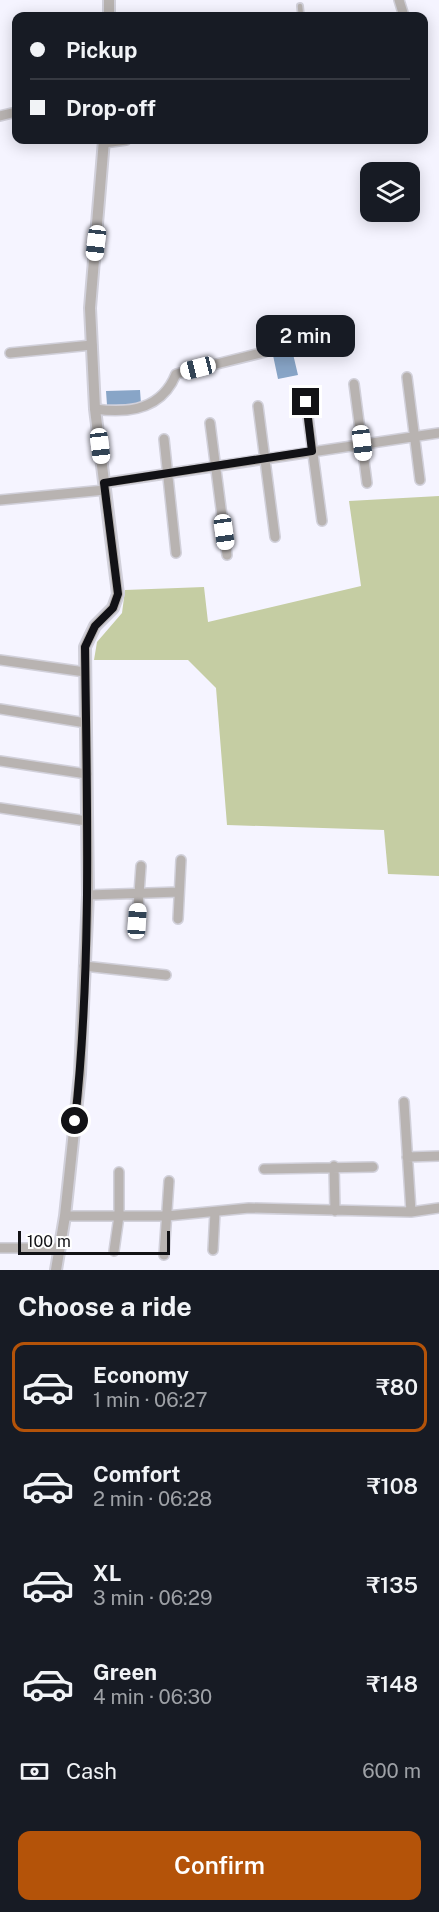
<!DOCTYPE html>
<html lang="en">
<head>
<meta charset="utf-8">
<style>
  body { margin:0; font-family:"Public Sans",sans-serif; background:#20242c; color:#f1f3f6; height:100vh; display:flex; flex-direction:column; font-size:22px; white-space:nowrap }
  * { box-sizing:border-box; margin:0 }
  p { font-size:20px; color:#9ea1a6 }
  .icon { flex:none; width:33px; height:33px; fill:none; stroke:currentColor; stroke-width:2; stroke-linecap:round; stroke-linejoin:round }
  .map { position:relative; height:1270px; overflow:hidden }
  .sheet { display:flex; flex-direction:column; background:#171b24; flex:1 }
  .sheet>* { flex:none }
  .guide { position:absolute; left:12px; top:12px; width:416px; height:132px; border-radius:12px; box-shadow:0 3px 15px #0003; display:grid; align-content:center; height:132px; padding:0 18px; background:#171b24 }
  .buttons { position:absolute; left:360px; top:162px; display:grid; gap:12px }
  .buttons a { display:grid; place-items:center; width:60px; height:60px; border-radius:12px; background:#171b24; box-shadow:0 3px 15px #0003; font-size:30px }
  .scale { position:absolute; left:18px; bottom:15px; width:152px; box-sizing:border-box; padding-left:6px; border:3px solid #121216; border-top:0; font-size:16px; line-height:21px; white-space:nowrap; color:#121216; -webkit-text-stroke:4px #fff; paint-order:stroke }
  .end { position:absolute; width:27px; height:27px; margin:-14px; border:8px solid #121216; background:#fff; box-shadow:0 0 0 3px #fff }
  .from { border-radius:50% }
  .bubble { position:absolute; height:42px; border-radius:12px; background:#171b24; box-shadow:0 3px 15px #0003; font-size:20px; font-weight:600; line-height:42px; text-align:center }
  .car { position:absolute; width:18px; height:36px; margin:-18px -9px; border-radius:8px; box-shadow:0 0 4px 2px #0007; background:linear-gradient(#fff 24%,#345 0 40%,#fff 0 76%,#345 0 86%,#fff 0) }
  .guide b { display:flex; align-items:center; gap:21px; height:57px; font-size:22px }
  .guide b+b { border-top:2px solid #363941 }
  .guide i { width:15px; height:15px; background:#f1f3f6 }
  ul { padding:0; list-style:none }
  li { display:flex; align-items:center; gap:18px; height:90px; margin:0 12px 9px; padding:0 6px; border:3px solid transparent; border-radius:12px }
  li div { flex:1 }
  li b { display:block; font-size:22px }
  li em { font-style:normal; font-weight:600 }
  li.on { border-color:#b45309 }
  li>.icon { width:54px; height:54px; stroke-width:1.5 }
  h2 { padding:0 18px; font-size:27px; line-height:72px }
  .pay { display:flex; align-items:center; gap:15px; height:66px; padding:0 18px; font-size:22px }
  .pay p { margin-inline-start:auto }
  .button { display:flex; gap:12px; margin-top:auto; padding:12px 18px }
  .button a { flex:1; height:69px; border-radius:12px; background:#b45309; color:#fff; font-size:24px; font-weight:600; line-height:69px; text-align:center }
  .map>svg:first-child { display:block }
</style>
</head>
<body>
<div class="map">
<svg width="439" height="1270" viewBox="0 0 439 1270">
  <rect width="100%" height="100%" fill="#f5f4ff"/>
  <path fill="#c5cda3" d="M439,496V876L388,874L384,830L227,825L216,688L188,660H94L97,642L122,613L125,590L204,587L208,622L361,586L349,501Z"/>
  <path fill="#88a5c7" d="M289,337L298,375L278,379L270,341Z
    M140,390L141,404L107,405L106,391Z"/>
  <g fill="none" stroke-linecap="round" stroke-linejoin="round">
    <defs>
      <path id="service" d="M300,6L301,16"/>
      <path id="minor" d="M399,0L404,16
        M0,116L16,112
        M104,143L126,140
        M10,353L92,345
        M407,377L420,480
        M354,384L367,483
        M306,402L322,521
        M258,406L275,537
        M95,409C130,414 162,409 176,374L265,352
        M210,423L227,555
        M164,439L176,553
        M104,483L439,433
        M0,500L105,490
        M0,660L85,672
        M0,709L86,723
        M0,761L87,774
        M0,808L87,821
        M88,895L179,892
        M178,919L181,860
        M137,921L141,866
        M84,966L166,975
        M404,1102L411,1212
        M407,1157L439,1156
        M334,1166L335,1211
        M264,1169L373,1167
        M65,1216H167L249,1208L411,1212L439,1208
        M0,1248H58
        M213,1250L215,1212
        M114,1251L119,1216V1172
        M164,1255L169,1181"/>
      <path id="tertiary" d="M109,0V16
        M56,1270L65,1216L80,1074L88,895L85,647L95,626L113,608L118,594L95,409L90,308L104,140"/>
    </defs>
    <use href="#service" stroke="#d1d0da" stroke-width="8"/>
    <use href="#minor" stroke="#d1d0da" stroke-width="12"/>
    <use href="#tertiary" stroke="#d1d0da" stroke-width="14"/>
    <use href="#service" stroke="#b8b3b1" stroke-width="4.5"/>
    <use href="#minor" stroke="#b8b3b1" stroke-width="9"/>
    <use href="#tertiary" stroke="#b8b3b1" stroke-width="10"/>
  </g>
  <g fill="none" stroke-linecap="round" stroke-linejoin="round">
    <path stroke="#121216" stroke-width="8" d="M75,1121C92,964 87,805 85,647L95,626L113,608L118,594L104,483L312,451L306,402"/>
  </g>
</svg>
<div class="buttons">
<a><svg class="icon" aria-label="layers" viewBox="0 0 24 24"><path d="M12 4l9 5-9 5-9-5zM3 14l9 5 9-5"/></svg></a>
</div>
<div class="scale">100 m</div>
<i class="end from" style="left:75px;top:1121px"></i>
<i class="end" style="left:306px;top:402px"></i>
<div class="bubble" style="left:256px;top:315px;width:99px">2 min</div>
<i class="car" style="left:96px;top:243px;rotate:187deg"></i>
<i class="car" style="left:198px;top:368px;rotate:256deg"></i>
<i class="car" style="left:362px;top:443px;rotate:173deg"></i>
<i class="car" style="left:100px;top:446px;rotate:173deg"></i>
<i class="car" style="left:224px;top:532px;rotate:172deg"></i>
<i class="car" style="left:137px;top:921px;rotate:4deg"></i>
<div class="guide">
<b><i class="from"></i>Pickup</b>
<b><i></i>Drop-off</b>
</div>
</div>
<section class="sheet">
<h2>Choose a ride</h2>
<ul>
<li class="on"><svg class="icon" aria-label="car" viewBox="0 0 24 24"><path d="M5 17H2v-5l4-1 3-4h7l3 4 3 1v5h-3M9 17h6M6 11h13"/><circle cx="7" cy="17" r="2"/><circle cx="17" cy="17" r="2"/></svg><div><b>Economy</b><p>1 min · 06:27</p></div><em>₹80</em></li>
<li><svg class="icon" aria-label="car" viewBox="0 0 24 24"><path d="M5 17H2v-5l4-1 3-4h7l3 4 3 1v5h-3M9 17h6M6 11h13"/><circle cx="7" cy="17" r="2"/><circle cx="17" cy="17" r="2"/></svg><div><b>Comfort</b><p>2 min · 06:28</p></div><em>₹108</em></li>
<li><svg class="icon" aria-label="car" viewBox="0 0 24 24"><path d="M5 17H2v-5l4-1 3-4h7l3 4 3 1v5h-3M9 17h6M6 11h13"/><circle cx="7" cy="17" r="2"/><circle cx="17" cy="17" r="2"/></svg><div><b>XL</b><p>3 min · 06:29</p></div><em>₹135</em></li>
<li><svg class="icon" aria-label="car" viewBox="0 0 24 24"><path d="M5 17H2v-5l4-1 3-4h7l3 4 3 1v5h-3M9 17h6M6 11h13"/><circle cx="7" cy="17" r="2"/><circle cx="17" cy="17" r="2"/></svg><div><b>Green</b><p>4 min · 06:30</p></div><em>₹148</em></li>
</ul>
<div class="pay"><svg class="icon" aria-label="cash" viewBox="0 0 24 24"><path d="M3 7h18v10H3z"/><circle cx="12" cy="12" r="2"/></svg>Cash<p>600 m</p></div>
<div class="button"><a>Confirm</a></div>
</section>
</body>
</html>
